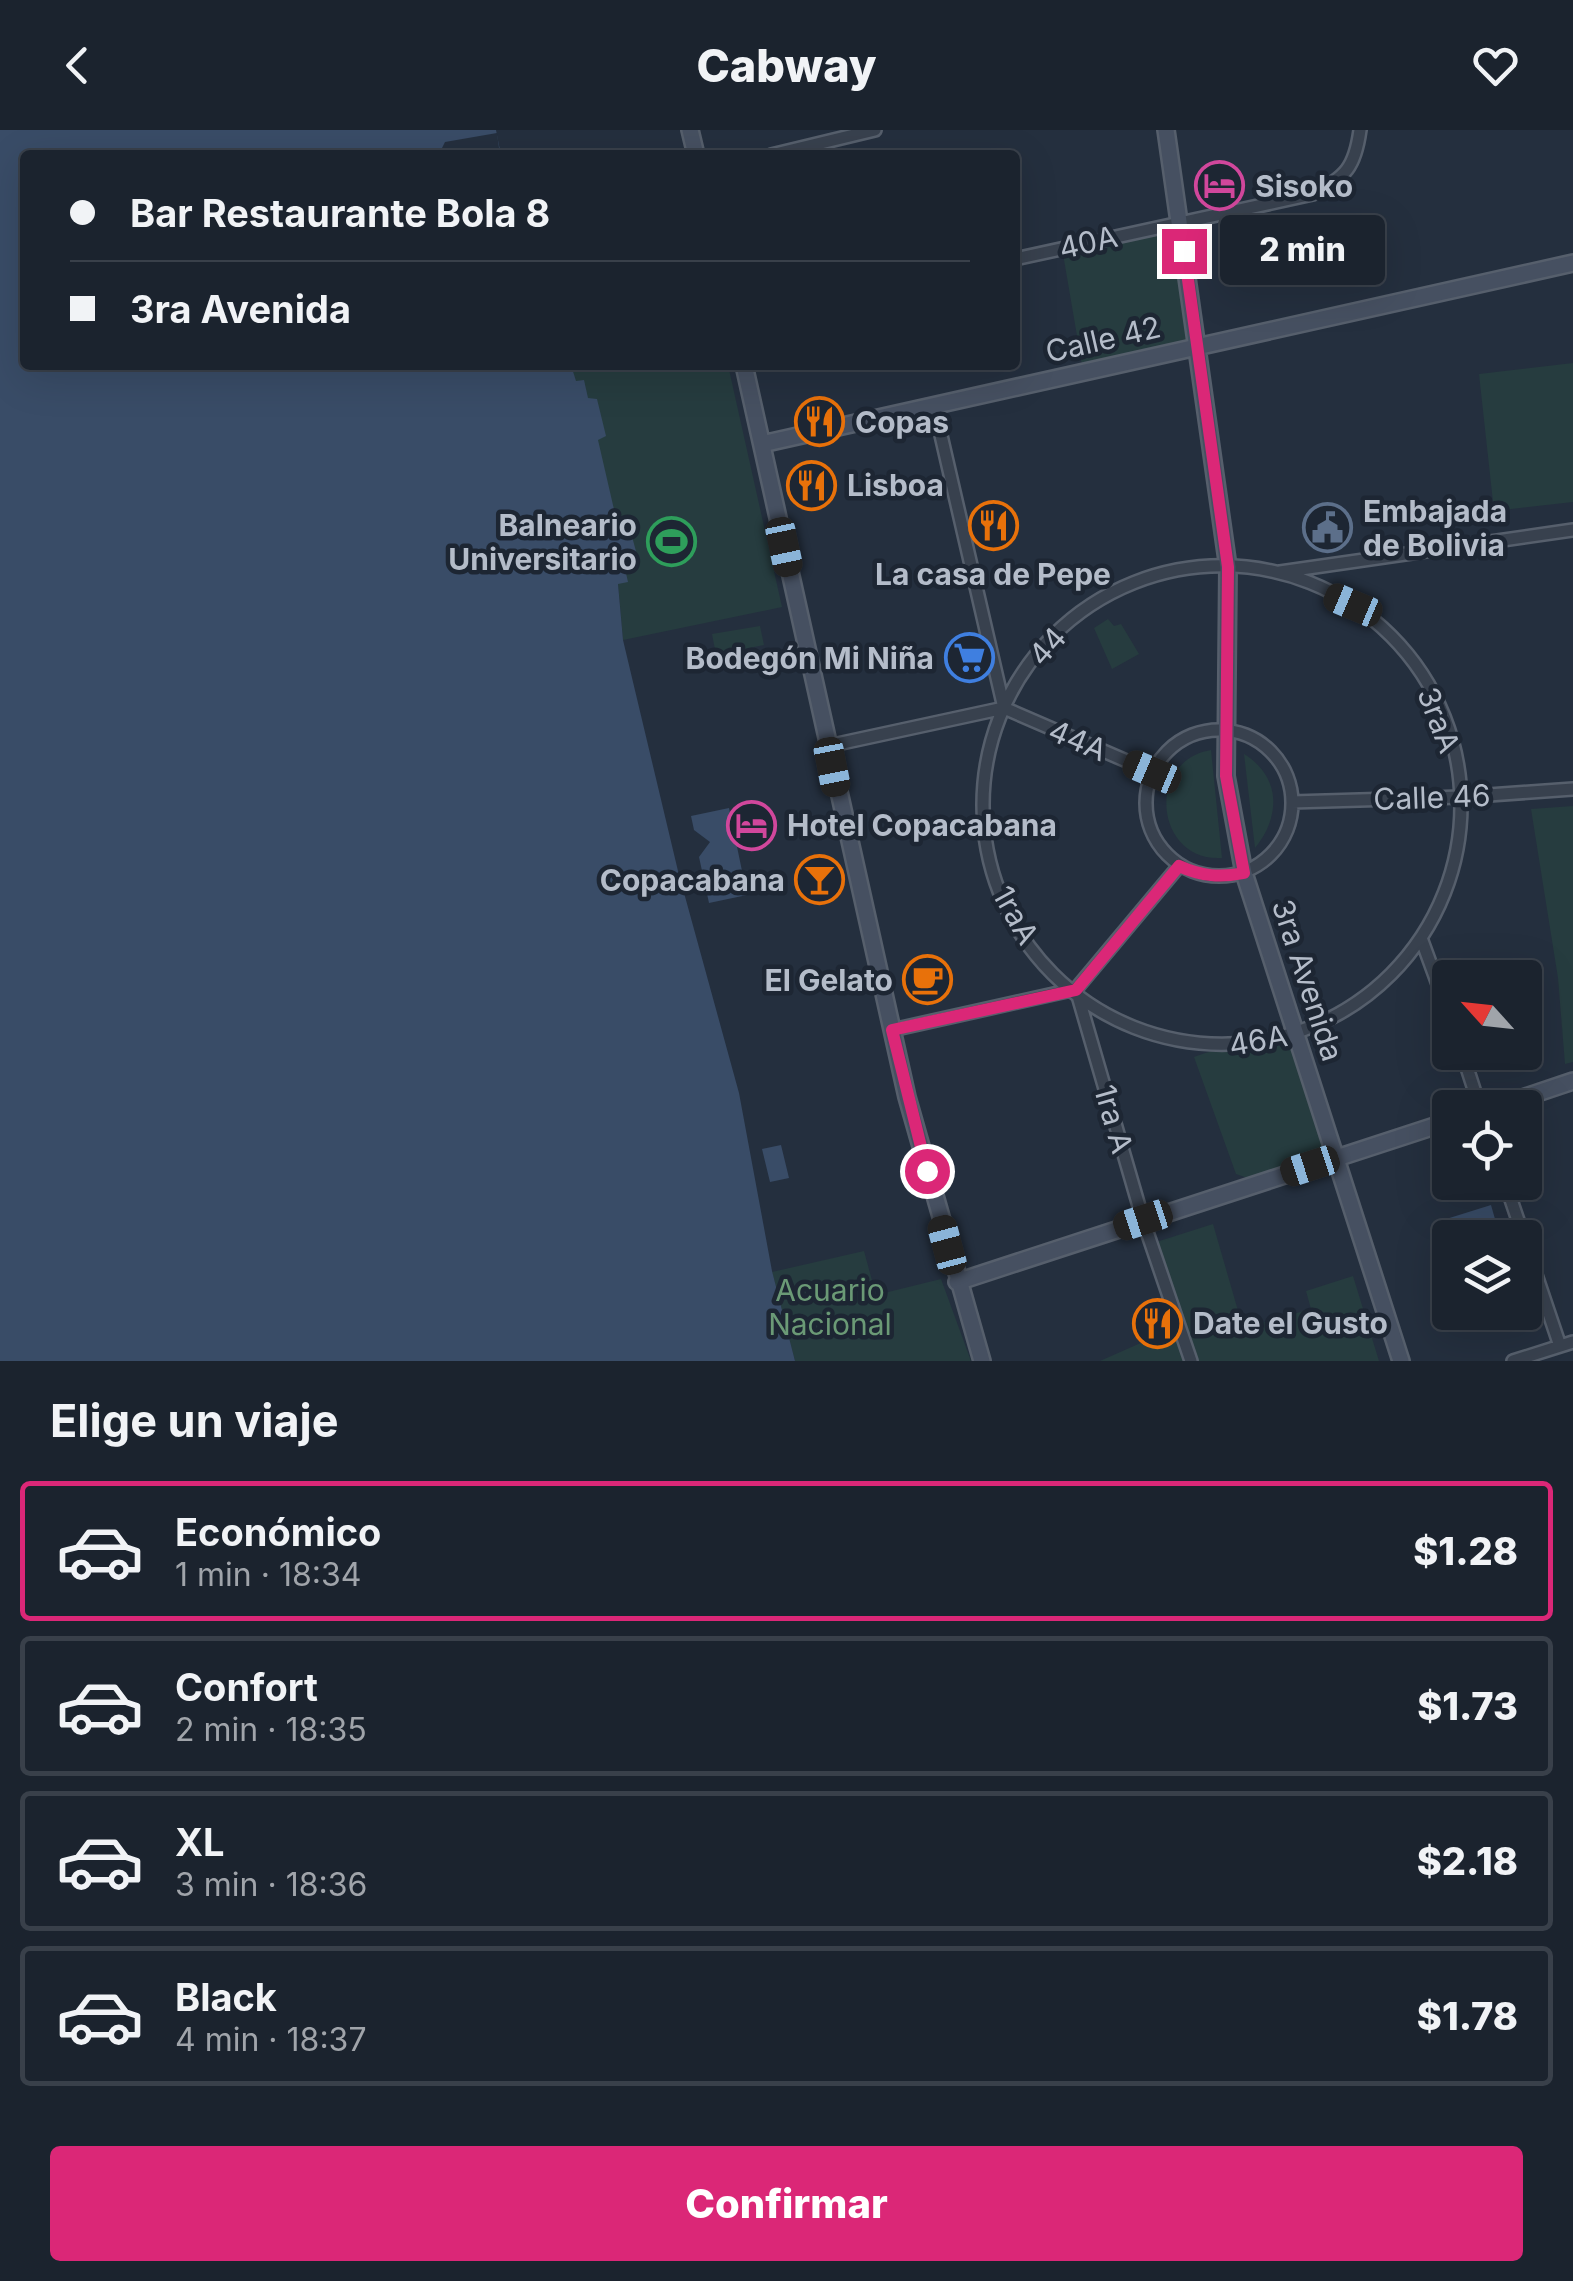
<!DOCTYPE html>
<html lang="es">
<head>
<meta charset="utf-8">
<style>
  body { margin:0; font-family:Inter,sans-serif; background:#282f3a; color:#f1f3f6; height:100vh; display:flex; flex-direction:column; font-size:38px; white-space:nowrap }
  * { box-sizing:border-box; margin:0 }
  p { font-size:32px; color:#a0a4aa }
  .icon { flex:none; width:55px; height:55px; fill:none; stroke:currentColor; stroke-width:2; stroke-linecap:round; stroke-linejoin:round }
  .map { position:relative; height:1231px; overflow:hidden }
  .panel { display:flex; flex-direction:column; background:#1b232e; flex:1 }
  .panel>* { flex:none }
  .guide { position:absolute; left:20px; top:20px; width:1000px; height:220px; border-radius:10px; box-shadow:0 10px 40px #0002,0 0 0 2px #39404a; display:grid; align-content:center; height:220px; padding:0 50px; background:#1b232e }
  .needle { width:65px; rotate:297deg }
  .buttons { position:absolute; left:1432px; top:830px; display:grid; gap:20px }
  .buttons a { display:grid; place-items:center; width:110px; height:110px; border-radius:10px; background:#1b232e; box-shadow:0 10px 40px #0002,0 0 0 2px #39404a; font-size:50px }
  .end { position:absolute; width:45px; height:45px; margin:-22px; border:12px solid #db2777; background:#fff; box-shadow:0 0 0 5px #fff }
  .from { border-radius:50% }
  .bubble { position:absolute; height:70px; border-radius:10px; background:#1b232e; box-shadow:0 10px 40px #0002,0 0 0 2px #39404a; font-size:32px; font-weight:800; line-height:70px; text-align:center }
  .car { position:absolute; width:30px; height:60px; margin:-30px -15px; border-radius:12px; box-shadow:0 0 8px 2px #0007; background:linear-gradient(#222 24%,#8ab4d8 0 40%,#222 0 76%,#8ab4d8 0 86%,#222 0) }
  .guide b { display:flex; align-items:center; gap:35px; height:95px; font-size:38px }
  .guide b+b { border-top:2px solid #39404a }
  .guide i { width:25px; height:25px; background:#f1f3f6 }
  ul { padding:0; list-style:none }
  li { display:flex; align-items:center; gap:30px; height:140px; margin:0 20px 15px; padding:0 30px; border:5px solid #39404a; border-radius:10px }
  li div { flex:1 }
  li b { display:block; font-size:38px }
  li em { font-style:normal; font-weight:800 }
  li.current { border-color:#db2777 }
  li>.icon { width:90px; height:90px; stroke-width:1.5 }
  h2 { padding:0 50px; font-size:45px; line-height:120px }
  .primary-button { display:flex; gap:20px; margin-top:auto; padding:20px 50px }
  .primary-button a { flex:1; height:115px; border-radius:10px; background:#db2777; color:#fff; font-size:40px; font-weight:800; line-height:115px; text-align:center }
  header { display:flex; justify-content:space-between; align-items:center; height:130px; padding:0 50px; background:#1b232e; font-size:45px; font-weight:800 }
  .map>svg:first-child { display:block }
</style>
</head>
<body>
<header><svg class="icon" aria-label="back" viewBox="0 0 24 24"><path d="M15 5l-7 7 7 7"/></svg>Cabway<svg class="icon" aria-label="heart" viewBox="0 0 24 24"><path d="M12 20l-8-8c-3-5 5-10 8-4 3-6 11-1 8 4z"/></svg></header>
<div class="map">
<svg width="1573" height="1231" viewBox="0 0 1573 1231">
  <rect width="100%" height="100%" fill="#242f3e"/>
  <path fill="#263c3f" d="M1179,91L1197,216L1083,241L1062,118Z
    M1573,233V372L1494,381L1479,244Z
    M585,235H728L782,477L623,510L618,454L572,238Z
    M1108,489L1114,496L1121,494L1139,524L1112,539L1094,498Z
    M760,496L764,515L716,525L712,504Z
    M1211,620L1222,728C1155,732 1145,631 1211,620Z
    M1244,624C1281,647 1281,686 1255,718Z
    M1573,676V932L1565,934L1558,848L1531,679Z
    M1298,904L1336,1028L1259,1052L1236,1044L1194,927C1226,914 1263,913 1298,904Z
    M1213,1094L1243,1198L1311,1179L1306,1161L1353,1146L1379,1231H1100L1170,1200L1147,1115Z
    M864,1121L876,1165L941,1149L971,1231H795L772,1142Z"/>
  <path fill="#394c67" d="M0,0H496L501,25H25V235H571L576,251L584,250L588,268L597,269L606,306L598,310L616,388H627L637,425L623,430L628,452L618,454L623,510L678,741L739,963L772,1141L795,1231H0Z
    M729,678L747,765L709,773L699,727L710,712L694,700L691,686Z
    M781,1015L789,1048L770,1052L762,1019Z
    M1491,1075L1497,1096L1450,1108V1111L1443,1090Z"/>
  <path fill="#242f3e" d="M497,3L499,18L469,25H445L442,18L445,12Z"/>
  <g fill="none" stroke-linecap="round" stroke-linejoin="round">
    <defs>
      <path id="street" d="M771,25L875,0
        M1015,129L1313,64C1346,47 1355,37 1360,0
        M934,275L1004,578
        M983 675a239 239 0 1 1 478 0a239 239 0 1 1-478 0Z
        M1280,442L1573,400
        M1004,578L1152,642
        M1146 673a73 73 0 1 1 146 0a73 73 0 1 1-146 0Z
        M828,616L1004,578
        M1292,672L1461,667L1573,659
        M1421,808L1450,887
        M1076,859L1143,1090L1191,1231
        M892,900L1076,859L1179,736
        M1462,922L1480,978
        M1505,1052L1524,1108
        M1525,1112L1560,1216
        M1513,1231L1573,1212"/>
      <path id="secondary" d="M690,0L696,25
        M1166,0L1228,437L1226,646L1244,743L1401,1231
        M744,235L907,967L982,1231
        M762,314L1573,133
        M1493,978L1573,951
        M957,1152L1450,991"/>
    </defs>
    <use href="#street" stroke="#565f6c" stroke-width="16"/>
    <use href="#secondary" stroke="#565f6c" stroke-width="20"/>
    <use href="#street" stroke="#38414e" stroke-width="11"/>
    <use href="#secondary" stroke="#465061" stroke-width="15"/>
  </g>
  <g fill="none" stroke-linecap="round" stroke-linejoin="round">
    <path stroke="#db2777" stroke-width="12" d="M927,1041L892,900L1076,860L1179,736C1201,746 1220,748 1244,743L1226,646L1228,437L1184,121"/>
  </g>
  <defs>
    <symbol id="hotel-ring" viewBox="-11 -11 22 22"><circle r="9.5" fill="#1d2633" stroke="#d1479c" stroke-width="1.5"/><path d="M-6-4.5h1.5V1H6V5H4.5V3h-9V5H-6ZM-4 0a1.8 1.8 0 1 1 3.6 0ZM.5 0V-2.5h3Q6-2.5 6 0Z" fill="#d1479c"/></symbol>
    <symbol id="restaurant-ring" viewBox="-11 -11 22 22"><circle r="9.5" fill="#1d2633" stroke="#e8710a" stroke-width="1.5"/><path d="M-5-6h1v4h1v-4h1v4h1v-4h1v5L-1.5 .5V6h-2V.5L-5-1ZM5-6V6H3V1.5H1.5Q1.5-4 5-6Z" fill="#e8710a"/></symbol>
    <symbol id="civic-ring" viewBox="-11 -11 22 22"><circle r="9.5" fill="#1d2633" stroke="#5c6f8a" stroke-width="1.5"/><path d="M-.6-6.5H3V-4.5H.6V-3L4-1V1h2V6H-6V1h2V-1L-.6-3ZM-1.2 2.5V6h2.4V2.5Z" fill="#5c6f8a"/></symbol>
    <symbol id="stadium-ring" viewBox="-11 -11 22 22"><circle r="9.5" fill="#1d2633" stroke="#2e9e5b" stroke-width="1.5"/><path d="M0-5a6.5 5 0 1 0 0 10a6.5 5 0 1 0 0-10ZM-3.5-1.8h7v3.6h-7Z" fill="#2e9e5b"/></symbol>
    <symbol id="supermarket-ring" viewBox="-11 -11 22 22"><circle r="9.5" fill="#1d2633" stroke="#3f7fe0" stroke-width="1.5"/><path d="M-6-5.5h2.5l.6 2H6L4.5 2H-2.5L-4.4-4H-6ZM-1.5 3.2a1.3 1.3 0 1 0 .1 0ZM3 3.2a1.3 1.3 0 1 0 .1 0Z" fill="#3f7fe0"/></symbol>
    <symbol id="bar-ring" viewBox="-11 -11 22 22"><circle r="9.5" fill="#1d2633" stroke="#e8710a" stroke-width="1.5"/><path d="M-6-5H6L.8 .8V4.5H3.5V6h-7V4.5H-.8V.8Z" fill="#e8710a"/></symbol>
    <symbol id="cafe-ring" viewBox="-11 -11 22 22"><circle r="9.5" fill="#1d2633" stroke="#e8710a" stroke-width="1.5"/><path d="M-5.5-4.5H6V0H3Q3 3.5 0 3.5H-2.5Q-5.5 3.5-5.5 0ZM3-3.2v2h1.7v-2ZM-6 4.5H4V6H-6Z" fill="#e8710a"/></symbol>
  </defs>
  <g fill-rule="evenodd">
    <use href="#hotel-ring" x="1192" y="28" width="55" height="55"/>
    <use href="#restaurant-ring" x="792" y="264" width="55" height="55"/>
    <use href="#restaurant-ring" x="784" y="328" width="55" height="55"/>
    <use href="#restaurant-ring" x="966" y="368" width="55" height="55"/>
    <use href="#civic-ring" x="1300" y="370" width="55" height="55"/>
    <use href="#stadium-ring" x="644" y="384" width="55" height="55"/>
    <use href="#supermarket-ring" x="942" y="500" width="55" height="55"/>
    <use href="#hotel-ring" x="724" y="668" width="55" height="55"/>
    <use href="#bar-ring" x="792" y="722" width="55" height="55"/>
    <use href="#cafe-ring" x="900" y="822" width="55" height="55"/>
    <use href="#restaurant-ring" x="1130" y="1166" width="55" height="55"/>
  </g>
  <g text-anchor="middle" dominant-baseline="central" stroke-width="9" stroke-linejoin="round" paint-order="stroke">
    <g font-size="30" font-weight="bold" fill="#b4bcc9" stroke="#1d2633" text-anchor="start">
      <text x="1255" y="56">Sisoko</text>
      <text x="855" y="292">Copas</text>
      <text x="847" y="355">Lisboa</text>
      <text x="1363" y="381">Embajada<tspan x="1363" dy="34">de Bolivia</tspan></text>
      <text x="637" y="395" text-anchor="end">Balneario<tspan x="637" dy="34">Universitario</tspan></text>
      <text x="993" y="444" text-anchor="middle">La casa de Pepe</text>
      <text x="934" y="528" text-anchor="end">Bodegón Mi Niña</text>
      <text x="787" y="695">Hotel Copacabana</text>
      <text x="785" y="750" text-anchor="end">Copacabana</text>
      <text x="893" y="850" text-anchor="end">El Gelato</text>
      <text x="1193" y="1193">Date el Gusto</text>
    </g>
    <g font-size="30" fill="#b4bcc9" stroke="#1d2633">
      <text transform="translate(1088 112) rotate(-13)">40A</text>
      <text transform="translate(1103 209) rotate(-13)">Calle 42</text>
      <text transform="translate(1047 516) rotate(-48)">44</text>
      <text transform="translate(1439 590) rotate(69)">3raA</text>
      <text transform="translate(1078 610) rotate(23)">44A</text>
      <text transform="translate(1432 667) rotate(-2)">Calle 46</text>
      <text transform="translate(1016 785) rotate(61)">1raA</text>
      <text transform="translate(1308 850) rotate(72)">3ra Avenida</text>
      <text transform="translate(1258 910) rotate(-10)">46A</text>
      <text transform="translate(1114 989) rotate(74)">1ra A</text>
    </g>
    <g font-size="30" fill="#6b9a76" stroke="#1d2633">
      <text x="830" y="1160">Acuario<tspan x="830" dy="34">Nacional</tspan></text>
    </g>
  </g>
</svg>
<div class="buttons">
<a><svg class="needle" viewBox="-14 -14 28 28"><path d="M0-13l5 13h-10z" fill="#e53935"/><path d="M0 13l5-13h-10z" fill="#a0a4aa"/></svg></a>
<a><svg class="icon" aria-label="locate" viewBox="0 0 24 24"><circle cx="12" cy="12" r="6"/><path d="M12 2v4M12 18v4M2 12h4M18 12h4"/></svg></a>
<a><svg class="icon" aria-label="layers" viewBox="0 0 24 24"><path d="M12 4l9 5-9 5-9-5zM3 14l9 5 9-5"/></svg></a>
</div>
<i class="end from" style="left:927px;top:1041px"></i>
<i class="end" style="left:1184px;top:121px"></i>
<div class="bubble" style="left:1220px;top:85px;width:165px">2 min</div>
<i class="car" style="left:784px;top:417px;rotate:168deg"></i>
<i class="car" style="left:1353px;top:475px;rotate:293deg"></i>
<i class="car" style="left:832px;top:637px;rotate:169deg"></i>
<i class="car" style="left:1152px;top:642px;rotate:293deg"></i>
<i class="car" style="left:1310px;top:1036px;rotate:252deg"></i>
<i class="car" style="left:1143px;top:1090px;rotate:252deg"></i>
<i class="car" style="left:947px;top:1115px;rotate:345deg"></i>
<div class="guide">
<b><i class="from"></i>Bar Restaurante Bola 8</b>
<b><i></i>3ra Avenida</b>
</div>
</div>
<section class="panel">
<h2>Elige un viaje</h2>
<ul>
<li class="current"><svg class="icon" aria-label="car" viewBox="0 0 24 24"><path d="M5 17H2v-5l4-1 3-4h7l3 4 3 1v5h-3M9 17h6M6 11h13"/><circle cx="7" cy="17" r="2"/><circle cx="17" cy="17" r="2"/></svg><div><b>Económico</b><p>1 min · 18:34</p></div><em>$1.28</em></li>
<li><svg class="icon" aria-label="car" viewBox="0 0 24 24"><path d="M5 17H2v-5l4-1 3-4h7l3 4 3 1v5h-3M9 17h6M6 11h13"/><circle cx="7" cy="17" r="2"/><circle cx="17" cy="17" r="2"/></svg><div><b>Confort</b><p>2 min · 18:35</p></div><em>$1.73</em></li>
<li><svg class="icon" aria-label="car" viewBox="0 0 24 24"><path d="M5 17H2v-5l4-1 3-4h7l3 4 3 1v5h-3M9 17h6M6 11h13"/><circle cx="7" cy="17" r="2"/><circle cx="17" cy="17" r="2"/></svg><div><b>XL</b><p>3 min · 18:36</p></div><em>$2.18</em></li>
<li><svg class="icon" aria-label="car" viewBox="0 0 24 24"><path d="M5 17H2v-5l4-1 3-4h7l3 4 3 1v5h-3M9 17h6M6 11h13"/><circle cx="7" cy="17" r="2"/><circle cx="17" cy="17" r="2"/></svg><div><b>Black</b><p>4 min · 18:37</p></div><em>$1.78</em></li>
</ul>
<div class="primary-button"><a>Confirmar</a></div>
</section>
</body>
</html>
